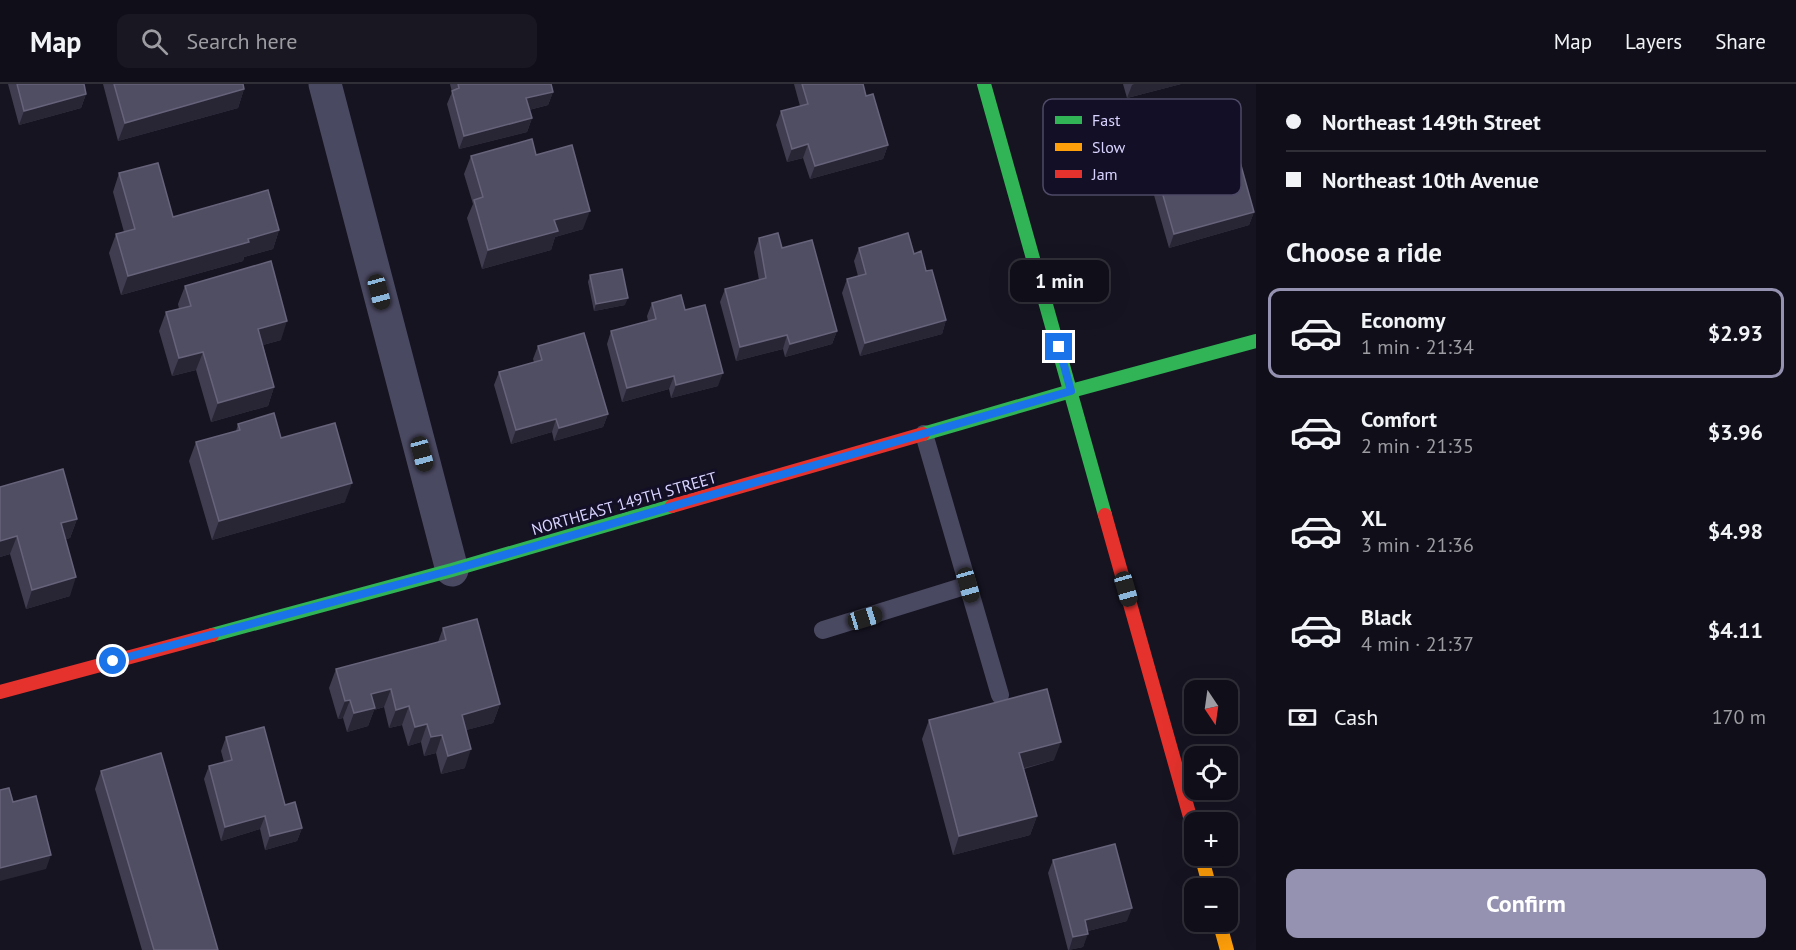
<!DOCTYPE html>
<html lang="en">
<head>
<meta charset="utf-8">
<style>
  body { margin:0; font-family:"PT Sans",sans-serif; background:#191822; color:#f1f3f6; height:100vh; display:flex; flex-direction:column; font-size:22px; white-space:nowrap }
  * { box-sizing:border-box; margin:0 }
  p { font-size:20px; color:#9c9ca2 }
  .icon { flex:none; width:33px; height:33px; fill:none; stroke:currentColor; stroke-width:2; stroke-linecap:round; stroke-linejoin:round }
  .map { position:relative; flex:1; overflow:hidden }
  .drawer { display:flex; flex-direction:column; background:#100f19; width:540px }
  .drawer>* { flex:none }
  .hud { display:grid; align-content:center; height:132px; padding:0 30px; background:#100f19 }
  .needle { width:39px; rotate:167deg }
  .controls { position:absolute; left:1184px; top:596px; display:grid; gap:12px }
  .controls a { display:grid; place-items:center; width:54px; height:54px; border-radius:12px; background:#100f19; box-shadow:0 6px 24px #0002,0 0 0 2px #302f38; font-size:30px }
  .end { position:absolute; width:27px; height:27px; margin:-14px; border:8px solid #1a73e8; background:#fff; box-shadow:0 0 0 3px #fff }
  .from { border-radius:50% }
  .bubble { position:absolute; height:42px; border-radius:12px; background:#100f19; box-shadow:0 6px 24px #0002,0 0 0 2px #302f38; font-size:20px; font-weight:800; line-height:42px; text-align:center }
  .car { position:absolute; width:18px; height:36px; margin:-18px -9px; border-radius:8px; box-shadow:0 0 4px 2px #0007; background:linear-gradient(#222 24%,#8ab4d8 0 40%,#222 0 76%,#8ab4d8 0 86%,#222 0) }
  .hud b { display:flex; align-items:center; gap:21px; height:57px; font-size:22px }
  .hud b+b { border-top:2px solid #302f38 }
  .hud i { width:15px; height:15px; background:#f1f3f6 }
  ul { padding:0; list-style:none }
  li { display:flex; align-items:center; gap:18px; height:90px; margin:0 12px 9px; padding:0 18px; border:3px solid transparent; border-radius:12px }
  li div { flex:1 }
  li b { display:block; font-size:22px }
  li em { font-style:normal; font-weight:800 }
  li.selected { border-color:#9591b1 }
  li>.icon { width:54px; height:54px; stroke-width:1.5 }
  h2 { padding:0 30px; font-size:27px; line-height:72px }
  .pay { display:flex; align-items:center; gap:15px; height:66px; padding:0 30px; font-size:22px }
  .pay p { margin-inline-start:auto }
  .button { display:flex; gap:12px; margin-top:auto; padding:12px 30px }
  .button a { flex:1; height:69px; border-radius:12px; background:#9591b1; color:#fff; font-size:24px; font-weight:800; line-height:69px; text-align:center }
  header { display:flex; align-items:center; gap:36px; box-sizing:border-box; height:84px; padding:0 30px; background:#100f19; border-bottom:2px solid #302f38 }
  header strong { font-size:28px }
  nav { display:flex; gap:33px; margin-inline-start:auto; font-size:21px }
  .search { width:420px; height:54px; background:#191822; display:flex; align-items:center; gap:15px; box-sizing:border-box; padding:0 21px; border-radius:12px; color:#9c9ca2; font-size:22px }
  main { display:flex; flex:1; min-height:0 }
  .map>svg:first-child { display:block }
</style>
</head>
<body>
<header>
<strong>Map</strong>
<div class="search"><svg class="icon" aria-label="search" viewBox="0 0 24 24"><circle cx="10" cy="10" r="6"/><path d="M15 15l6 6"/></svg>Search here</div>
<nav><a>Map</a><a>Layers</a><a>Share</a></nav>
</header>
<main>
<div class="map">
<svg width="1256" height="866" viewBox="0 0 1256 866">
  <rect width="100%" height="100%" fill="#161421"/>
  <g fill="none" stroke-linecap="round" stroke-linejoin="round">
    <path stroke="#4a4962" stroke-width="18" d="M924,350L1000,611
      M823,546L968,501"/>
    <path stroke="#4a4962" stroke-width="33" d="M325,0L452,486"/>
    <path stroke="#30b455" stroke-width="14" d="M984,0L1105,431
      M923,350L1071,307L1256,257
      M212,551L452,486L672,422"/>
    <path stroke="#ff9f0a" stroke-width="14" d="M1201,771L1210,804
      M1219,837L1227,866"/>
    <path stroke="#e5322d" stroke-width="14" d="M672,422L923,350
      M1105,431L1194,747
      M0,608L212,551"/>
  </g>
  <path fill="#403d50" d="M8,0H84L86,10L81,24L19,41Z
    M103,0H243L244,5L238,24L118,57Z
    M450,0H551L553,8L548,21L529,26L532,34L527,48L459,65L447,20L452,8Z
    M794,0H863L866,12L888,61L883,75L810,95L803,74L787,78L776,41L781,27L800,22Z
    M1123,0H1181L1127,14Z
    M536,71L583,145L555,153L551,166L482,185L467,134L473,120L464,90L471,72Z
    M1153,76L1254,128L1249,141L1169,164L1148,90Z
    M119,89L173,133L279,146L273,165L244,173L243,177L121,211L109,169L116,150L124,148L113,108Z
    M759,154L782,164L837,247L832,260L785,273L783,265L736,277L720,218L725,205L759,196L754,168Z
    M859,164L914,170L926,187L946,236L942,250L860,272L842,209L847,195L858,192L854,177Z
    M590,191L625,221L594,227L588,198Z
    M185,202L281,256L263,261L274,303L268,322L211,338L196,286L172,292L159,247L166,228L179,225L178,220Z
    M652,219L685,226L718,302L671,314L669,305L622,318L607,260L611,247L648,237L647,232Z
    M538,262L608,330L603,343L554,357L552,348L511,360L494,301L499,288L534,278L533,275Z
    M238,340L281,354L345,418L212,456L189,377L196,358L236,347Z
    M0,403L77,435L70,454L66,455L70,512L26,525L10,470L0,473Z
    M443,544L500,620L493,639L466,646L465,684L441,690L436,669L424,672L421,658L408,662L402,641L389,644L384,623L374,626L368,642L347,648L343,634L338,635L329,604L336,585L438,558Z
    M929,636L1054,676L1024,685L1037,732L1030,751L953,771L922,655Z
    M226,653L285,721L302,744L297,757L265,766L260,745L221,757L204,695L209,682L224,678L221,667Z
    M101,687L218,866H142L95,705Z
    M1053,776L1127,837L1088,847L1083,863L1068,866L1048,789Z"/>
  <path fill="#282635" d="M1134,0H1181L1127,14L1132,1Z
    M244,5L238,24L118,57L125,39Z
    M553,8L548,21L521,28L526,14Z
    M86,10L81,24L19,41L24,27Z
    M532,34L527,48L459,65L464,52Z
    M808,60L803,74L787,78L792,65Z
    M888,61L883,75L810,95L815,82Z
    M590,127L583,145L555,153L551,166L482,185L488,166L554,136Z
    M1254,128L1249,141L1169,164L1174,150Z
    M279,146L273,165L244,173L243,177L121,211L128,192L248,155Z
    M628,214L625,221L594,227L596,220Z
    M946,236L942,250L860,272L865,259Z
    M287,237L281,256L252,264L258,245Z
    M837,247L832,260L785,273L790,260Z
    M787,251L783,265L736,277L740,263Z
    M203,268L196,286L172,292L179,274Z
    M723,289L718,302L671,314L676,301Z
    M674,292L669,305L622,318L627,304Z
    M274,303L268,322L211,338L218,319Z
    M608,330L603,343L554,357L559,344Z
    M556,335L552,348L511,360L516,346Z
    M352,399L345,418L212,456L219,437Z
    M77,435L70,454L55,458L61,439Z
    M17,452L10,470L0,473V457Z
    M76,493L70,512L26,525L32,506Z
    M391,605L384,623L374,626L368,642L347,648L354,629L371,610Z
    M350,616L343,634L338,635L345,617Z
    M500,620L493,639L455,649L462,631Z
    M409,622L402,641L389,644L396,626Z
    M427,640L421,658L408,662L415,643Z
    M442,651L436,669L424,672L431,653Z
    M1061,658L1054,676L1013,687L1019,669Z
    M471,665L465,684L441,690L448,672Z
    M265,732L260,745L221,757L225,743Z
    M1037,732L1030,751L953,771L959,752Z
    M302,744L297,757L265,766L270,752Z
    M51,771L46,785L0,797V784Z
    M1132,824L1127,837L1080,849L1085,836Z
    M1088,850L1083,863L1069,866L1073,853Z"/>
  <path fill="#504e63" stroke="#66637b" stroke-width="1.5" d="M17,0H84L86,10L24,27Z
    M114,0H243L244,5L125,39Z
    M458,0H551L553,8L526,14L532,34L464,52L452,7L459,4Z
    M802,0H863L866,12L873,10L888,61L815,82L808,60L792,65L781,27L808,20Z
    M1233,53L1254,128L1174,150L1153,76Z
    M532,55L536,71L572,61L590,127L554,136L558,147L488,166L474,116L483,113L471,72Z
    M158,79L173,133L268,106L279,146L248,155L249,158L128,192L116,150L135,145L119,89Z
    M778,149L782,164L812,156L837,247L790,260L787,251L740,263L725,205L766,194L759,154Z
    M908,149L914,170L921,167L926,187L932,186L946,236L865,259L847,195L866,190L859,164Z
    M271,177L287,237L258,245L274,303L218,319L203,268L179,274L166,228L191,222L185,202Z
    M622,185L628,214L596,220L590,191Z
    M681,211L685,226L705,221L723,289L676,301L674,292L627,304L611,247L656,235L652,219Z
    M584,249L608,330L559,344L556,335L516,346L499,288L542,276L538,262Z
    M274,329L281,354L335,339L352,399L219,437L196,358L240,346L238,340Z
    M63,385L77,435L61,439L76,493L32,506L17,452L0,457V403Z
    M477,535L500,620L462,631L471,665L448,672L442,651L431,653L427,640L415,643L409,622L396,626L391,605L371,610L375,624L354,629L350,616L345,617L336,585L446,556L443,544Z
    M1047,605L1061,658L1019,669L1037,732L959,752L929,636Z
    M264,643L285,721L295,718L302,744L270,752L265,732L225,743L209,682L232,676L226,653Z
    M161,669L218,866H154L101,687Z
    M9,704L13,718L36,712L51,771L0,784V706Z
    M1115,760L1132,824L1085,836L1088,850L1073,853L1053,776Z"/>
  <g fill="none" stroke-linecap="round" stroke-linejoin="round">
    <path stroke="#1a73e8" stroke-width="8" d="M113,577L452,486L1071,307L1059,263"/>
  </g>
  <g text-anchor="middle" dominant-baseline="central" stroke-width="6" stroke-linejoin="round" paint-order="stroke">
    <g font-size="16" fill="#d9d4ff" stroke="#130f26">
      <text transform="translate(624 419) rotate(-16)">NORTHEAST 149TH STREET</text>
    </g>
  </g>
  <rect x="1043" y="15" width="198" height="96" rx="9" fill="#130f26" stroke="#4e4a67" stroke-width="1.5"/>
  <rect x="1055" y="32" width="27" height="8" fill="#30b455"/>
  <rect x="1055" y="59" width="27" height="8" fill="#ff9f0a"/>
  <rect x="1055" y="86" width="27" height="8" fill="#e5322d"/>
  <g font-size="16" fill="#d9d4ff">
    <text x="1092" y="42">Fast</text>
    <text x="1092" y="69">Slow</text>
    <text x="1092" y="96">Jam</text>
  </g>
</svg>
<div class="controls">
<a><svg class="needle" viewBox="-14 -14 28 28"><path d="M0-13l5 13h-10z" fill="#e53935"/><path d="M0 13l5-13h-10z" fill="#9c9ca2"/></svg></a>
<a><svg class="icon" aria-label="locate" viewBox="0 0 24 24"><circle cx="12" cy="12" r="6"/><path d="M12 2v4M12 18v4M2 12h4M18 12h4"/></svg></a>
<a>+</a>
<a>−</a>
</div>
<i class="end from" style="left:113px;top:577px"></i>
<i class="end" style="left:1059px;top:263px"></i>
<div class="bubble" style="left:1010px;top:176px;width:99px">1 min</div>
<i class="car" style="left:379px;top:208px;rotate:165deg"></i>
<i class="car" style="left:422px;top:370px;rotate:165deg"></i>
<i class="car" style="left:968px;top:501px;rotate:164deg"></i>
<i class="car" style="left:1126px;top:505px;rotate:164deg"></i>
<i class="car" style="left:865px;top:534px;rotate:73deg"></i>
</div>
<section class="drawer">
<div class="hud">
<b><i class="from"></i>Northeast 149th Street</b>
<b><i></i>Northeast 10th Avenue</b>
</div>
<h2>Choose a ride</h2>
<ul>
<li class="selected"><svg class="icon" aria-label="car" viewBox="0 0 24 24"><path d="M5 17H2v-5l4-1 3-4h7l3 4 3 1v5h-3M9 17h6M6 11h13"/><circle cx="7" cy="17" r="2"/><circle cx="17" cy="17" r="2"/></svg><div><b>Economy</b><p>1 min · 21:34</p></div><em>$2.93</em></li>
<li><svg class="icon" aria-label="car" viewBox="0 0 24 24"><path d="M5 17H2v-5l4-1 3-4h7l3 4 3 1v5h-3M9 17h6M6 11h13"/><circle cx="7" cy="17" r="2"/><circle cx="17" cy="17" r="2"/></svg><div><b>Comfort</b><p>2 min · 21:35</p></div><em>$3.96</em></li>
<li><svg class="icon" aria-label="car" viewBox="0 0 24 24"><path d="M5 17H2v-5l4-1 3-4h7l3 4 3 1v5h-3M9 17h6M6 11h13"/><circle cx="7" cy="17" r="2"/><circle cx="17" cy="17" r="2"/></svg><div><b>XL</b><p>3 min · 21:36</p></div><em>$4.98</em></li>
<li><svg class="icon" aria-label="car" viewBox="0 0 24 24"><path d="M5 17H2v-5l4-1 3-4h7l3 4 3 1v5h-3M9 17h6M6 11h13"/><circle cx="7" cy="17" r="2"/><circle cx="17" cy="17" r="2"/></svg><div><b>Black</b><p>4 min · 21:37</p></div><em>$4.11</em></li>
</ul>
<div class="pay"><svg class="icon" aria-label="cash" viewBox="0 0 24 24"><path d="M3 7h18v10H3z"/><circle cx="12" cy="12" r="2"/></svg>Cash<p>170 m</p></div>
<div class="button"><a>Confirm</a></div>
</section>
</main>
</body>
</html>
